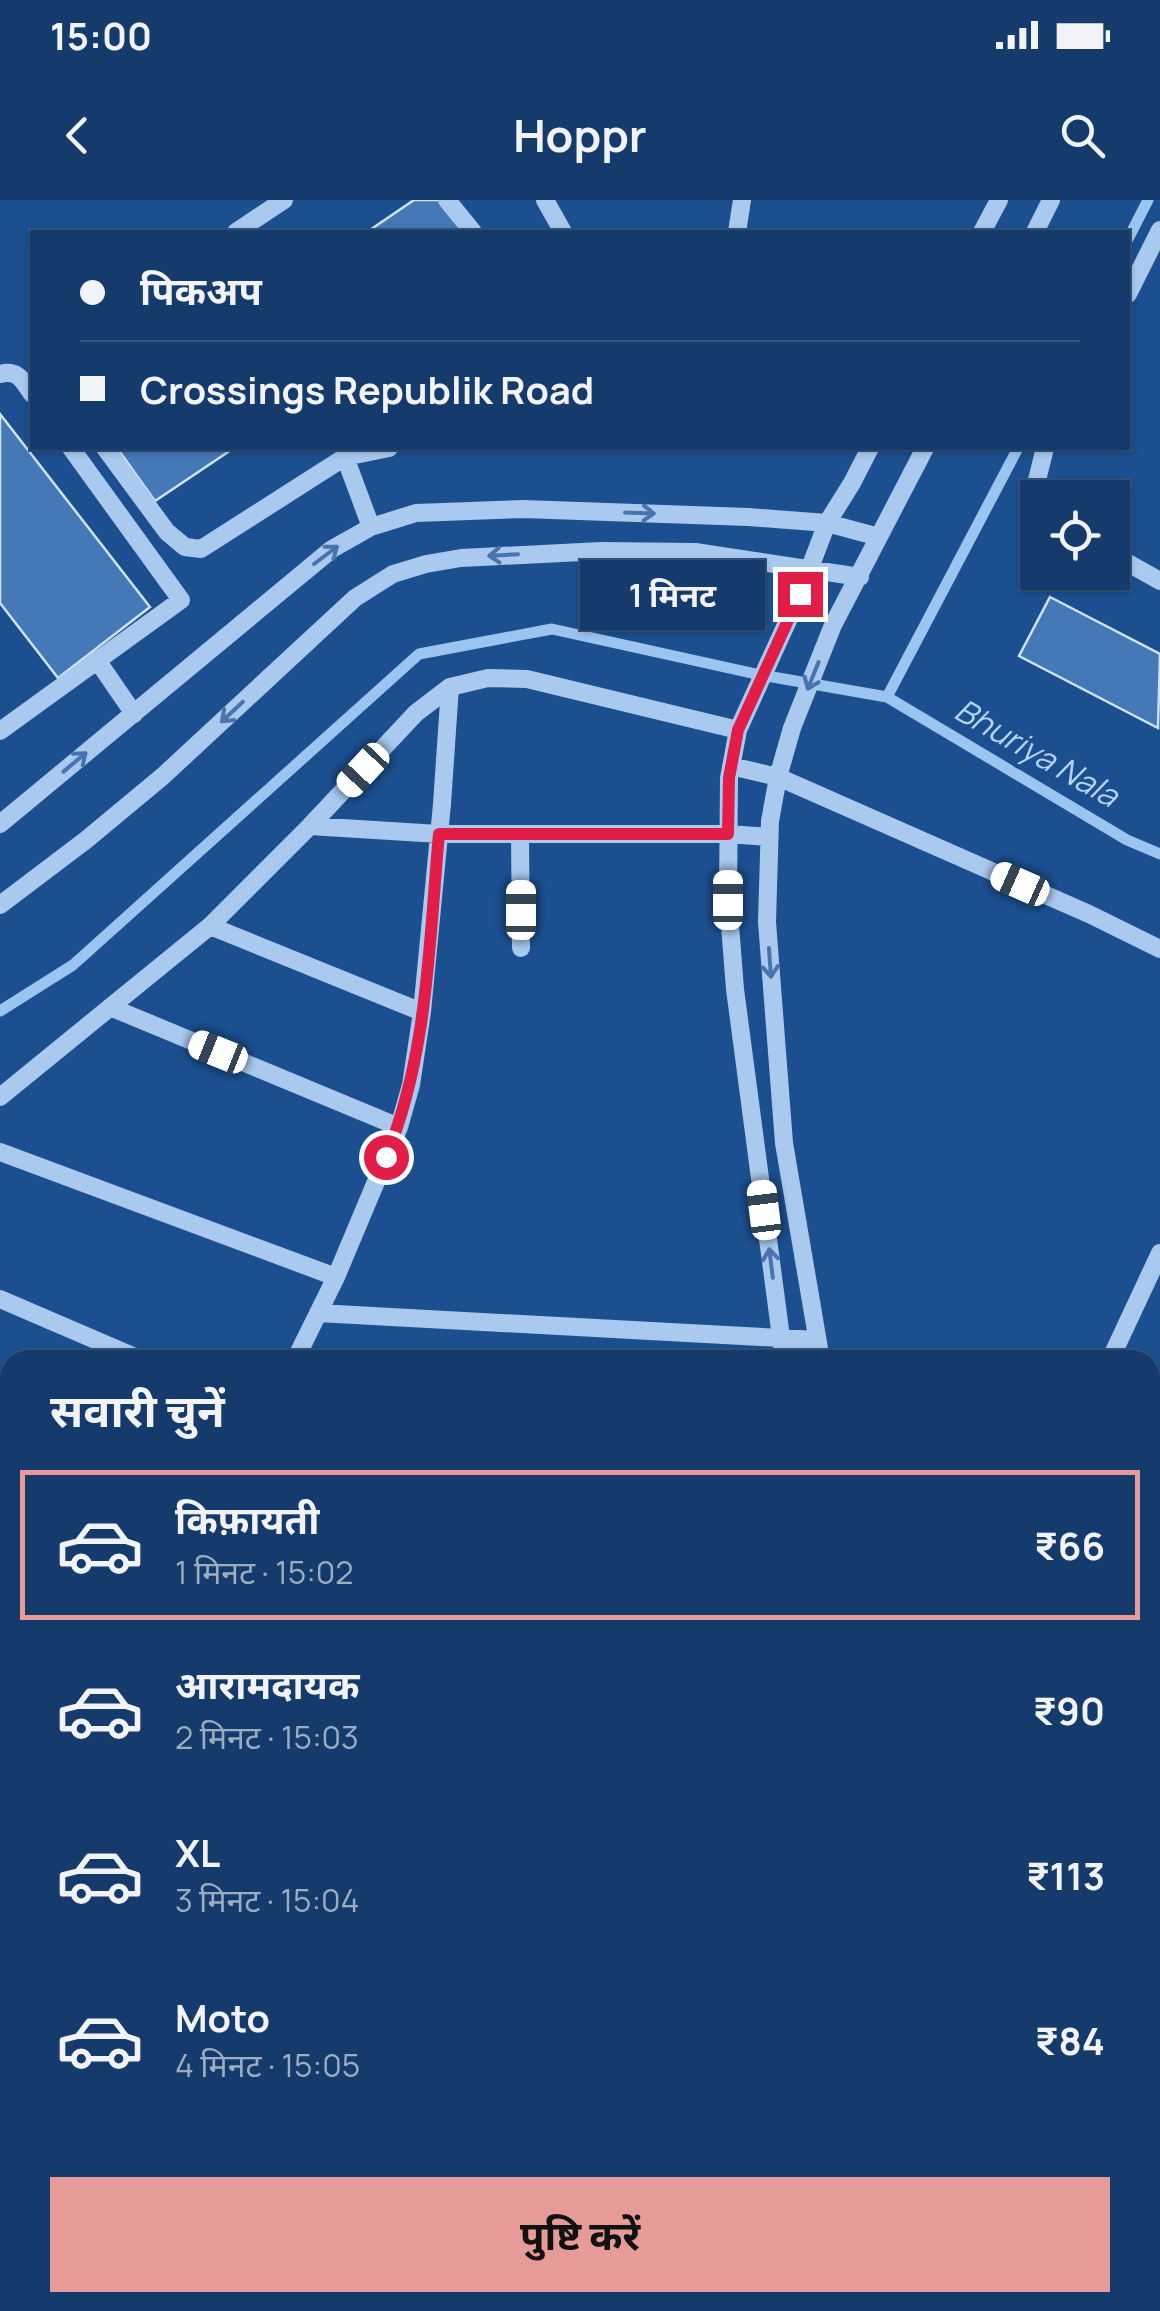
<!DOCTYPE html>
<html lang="hi">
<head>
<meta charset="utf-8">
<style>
  body { margin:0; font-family:Manrope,"Noto Sans Devanagari",sans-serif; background:#1d4271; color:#f1f3f6; height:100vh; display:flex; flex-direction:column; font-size:38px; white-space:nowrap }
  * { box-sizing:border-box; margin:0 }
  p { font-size:32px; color:#9dadc1 }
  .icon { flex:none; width:55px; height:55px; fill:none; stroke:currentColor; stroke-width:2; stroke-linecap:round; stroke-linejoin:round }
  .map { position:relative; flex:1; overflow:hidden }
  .details { position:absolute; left:0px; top:1150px; width:1160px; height:962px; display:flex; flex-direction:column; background:#143b6b; border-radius:30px 30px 0 0; box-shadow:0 2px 8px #0004,0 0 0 2px #33557e }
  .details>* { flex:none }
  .banner { position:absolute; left:30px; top:30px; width:1100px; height:220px; border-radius:0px; box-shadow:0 2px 8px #0004,0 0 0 2px #33557e; display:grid; align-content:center; height:220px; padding:0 50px; background:#143b6b }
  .controls { position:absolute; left:1020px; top:280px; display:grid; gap:20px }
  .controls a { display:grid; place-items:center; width:110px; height:110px; border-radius:0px; background:#143b6b; box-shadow:0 2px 8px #0004,0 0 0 2px #33557e; font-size:50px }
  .end { position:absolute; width:45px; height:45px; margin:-22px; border:12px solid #e11d48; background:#fff; box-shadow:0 0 0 5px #fff }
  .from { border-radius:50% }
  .bubble { position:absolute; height:70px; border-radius:0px; background:#143b6b; box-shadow:0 2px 8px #0004,0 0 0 2px #33557e; font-size:32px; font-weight:700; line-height:70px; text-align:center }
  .car { position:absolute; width:30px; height:60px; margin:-30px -15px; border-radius:12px; box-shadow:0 0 8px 2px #0007; background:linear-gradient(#fff 24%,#345 0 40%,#fff 0 76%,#345 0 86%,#fff 0) }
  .banner b { display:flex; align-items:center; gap:35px; height:95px; font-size:38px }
  .banner b+b { border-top:2px solid #33557e }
  .banner i { width:25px; height:25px; background:#f1f3f6 }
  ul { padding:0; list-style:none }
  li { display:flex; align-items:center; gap:30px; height:150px; margin:0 20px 15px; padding:0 30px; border:5px solid transparent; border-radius:0px }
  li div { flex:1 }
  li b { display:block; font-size:38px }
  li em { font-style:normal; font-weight:700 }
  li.active { border-color:#e69b98 }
  li>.icon { width:90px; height:90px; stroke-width:1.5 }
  h2 { padding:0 50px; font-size:45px; line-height:120px }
  .button { display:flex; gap:20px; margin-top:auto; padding:20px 50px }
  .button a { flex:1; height:115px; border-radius:0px; background:#e69b98; color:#111; font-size:40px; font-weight:700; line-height:115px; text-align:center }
  .status { display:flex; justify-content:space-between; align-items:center; height:70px; padding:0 50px; background:#143b6b; direction:ltr }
  .status svg { height:28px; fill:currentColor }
  header { display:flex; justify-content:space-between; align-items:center; height:130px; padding:0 50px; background:#143b6b; font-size:45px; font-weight:700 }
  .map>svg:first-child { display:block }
</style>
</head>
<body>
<div class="status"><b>15:00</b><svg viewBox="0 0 49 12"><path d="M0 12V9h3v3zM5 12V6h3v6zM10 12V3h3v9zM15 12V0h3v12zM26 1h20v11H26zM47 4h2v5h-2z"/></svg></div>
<header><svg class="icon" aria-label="back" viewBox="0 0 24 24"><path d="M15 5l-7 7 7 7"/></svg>Hoppr<svg class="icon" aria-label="search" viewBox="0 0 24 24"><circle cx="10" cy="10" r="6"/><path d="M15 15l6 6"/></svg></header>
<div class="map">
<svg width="1160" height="2111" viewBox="0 0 1160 2111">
  <rect width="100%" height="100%" fill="#1b4f8f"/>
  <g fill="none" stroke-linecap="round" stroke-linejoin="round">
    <path stroke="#9cc4f0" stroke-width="11" d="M1128,39L1148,0
      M887,497L1018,248
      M0,811L73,765L419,454L552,429L756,474L887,497L1127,640L1160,654"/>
  </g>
  <path fill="#4478b7" stroke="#cfe3fa" stroke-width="2.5" d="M414,0H442L461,28L455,32H367Z
    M0,214L150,407L58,478L0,403Z
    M117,248H234L155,301Z
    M1050,397L1160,454L1158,528L1019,456Z"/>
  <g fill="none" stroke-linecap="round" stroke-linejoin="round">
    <path stroke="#a9c9ee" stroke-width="18" d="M447,0L473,32
      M545,0L563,32
      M236,32L284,0
      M737,32L742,0
      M982,32L999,0
      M1035,32L1051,0
      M1128,94L1160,30
      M0,174C18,169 23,181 32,194
      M105,248L167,332L185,347L201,349L345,257L389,248
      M345,257L371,327
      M1038,298L1035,288L1045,248
      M1112,354L1160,381
      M97,460L134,514
      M0,531L181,400L71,248
      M731,566L778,577L1089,714L1160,749
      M0,624L332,349L371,327L416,313L523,309L748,317L827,323L879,337
      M310,626L439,634H728L769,637
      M520,634L521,748
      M0,705L86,640L163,576L355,398L393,374L426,364L461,358L601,351L695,352L860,377
      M210,726L422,812
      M110,807L399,927
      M0,897L210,726L310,626L416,513L450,487L488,478L527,479L738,530
      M0,952L336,1077
      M0,1099L142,1160
      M318,1113L817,1140
      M295,1160L336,1077L399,927L411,885L422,812L442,604L450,487
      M784,1160L735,789L728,700L729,578L738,530L800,394L827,323L852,283L870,248
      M821,1160L784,943L767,722L770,621L778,577L792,528L833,425L925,248
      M1110,1160L1160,1053
      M0,1260L10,1264
      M1150,1359H1160
      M0,1445L10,1449
      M1150,1499L1160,1466
      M0,1608L10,1591
      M1150,1662L1160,1668
      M1150,1974L1160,1957
      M0,2008L10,1998
      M971,2102L987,2111
      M400,2111L404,2102
      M593,2111L597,2102
      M626,2111L630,2102
      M1070,2111L1075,2102"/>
  </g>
  <defs><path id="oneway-shaft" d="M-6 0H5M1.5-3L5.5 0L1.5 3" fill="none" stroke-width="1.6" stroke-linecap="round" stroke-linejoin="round" transform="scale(2.5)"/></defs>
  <g stroke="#4674ac">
    <use href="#oneway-shaft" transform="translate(640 313) rotate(2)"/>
    <use href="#oneway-shaft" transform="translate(326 355) rotate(-37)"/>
    <use href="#oneway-shaft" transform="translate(503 355) rotate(177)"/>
    <use href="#oneway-shaft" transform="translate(813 476) rotate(112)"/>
    <use href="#oneway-shaft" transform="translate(232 512) rotate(137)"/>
    <use href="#oneway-shaft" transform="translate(75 562) rotate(-40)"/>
    <use href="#oneway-shaft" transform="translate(770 763) rotate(86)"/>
    <use href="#oneway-shaft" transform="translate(771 1063) rotate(-97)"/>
  </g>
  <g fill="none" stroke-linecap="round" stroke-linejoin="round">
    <path stroke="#e11d48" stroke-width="12" d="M386,957C428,856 429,742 439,634H728L729,578L738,530L800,394"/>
  </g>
  <g text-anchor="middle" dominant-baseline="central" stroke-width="9" stroke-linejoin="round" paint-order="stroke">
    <g font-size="32" font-style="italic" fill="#b5d3f5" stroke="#1b4f8f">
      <text transform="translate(1037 552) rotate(30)">Bhuriya Nala</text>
    </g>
  </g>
</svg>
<div class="controls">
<a><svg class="icon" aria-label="locate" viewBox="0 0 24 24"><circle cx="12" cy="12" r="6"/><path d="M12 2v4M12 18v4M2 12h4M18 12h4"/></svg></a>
</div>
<i class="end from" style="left:386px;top:957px"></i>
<i class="end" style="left:800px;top:394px"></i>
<div class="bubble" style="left:580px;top:360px;width:185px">1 मिनट</div>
<i class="car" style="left:363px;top:570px;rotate:223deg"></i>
<i class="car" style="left:1020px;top:684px;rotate:294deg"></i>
<i class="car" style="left:728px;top:700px;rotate:0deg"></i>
<i class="car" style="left:521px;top:710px;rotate:0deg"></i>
<i class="car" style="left:218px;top:852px;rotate:292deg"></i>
<i class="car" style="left:764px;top:1010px;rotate:353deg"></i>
<div class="banner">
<b><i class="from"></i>पिकअप</b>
<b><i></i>Crossings Republik Road</b>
</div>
<section class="details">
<h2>सवारी चुनें</h2>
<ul>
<li class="active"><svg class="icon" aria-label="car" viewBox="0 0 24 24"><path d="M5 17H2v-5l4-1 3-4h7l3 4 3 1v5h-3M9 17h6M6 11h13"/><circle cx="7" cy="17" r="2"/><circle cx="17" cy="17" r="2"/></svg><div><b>किफ़ायती</b><p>1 मिनट · 15:02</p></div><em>₹66</em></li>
<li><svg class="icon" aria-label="car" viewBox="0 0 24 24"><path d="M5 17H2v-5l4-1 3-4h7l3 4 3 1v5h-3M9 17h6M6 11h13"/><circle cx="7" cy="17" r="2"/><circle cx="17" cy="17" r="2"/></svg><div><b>आरामदायक</b><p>2 मिनट · 15:03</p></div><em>₹90</em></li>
<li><svg class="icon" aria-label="car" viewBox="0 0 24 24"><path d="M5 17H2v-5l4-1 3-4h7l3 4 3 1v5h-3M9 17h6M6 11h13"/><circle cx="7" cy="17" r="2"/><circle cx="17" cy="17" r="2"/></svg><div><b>XL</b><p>3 मिनट · 15:04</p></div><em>₹113</em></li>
<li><svg class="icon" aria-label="car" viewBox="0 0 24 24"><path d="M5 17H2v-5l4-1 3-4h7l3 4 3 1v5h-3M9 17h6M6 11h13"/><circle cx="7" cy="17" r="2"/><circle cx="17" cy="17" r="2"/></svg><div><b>Moto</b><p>4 मिनट · 15:05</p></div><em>₹84</em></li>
</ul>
<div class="button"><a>पुष्टि करें</a></div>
</section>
</div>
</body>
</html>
